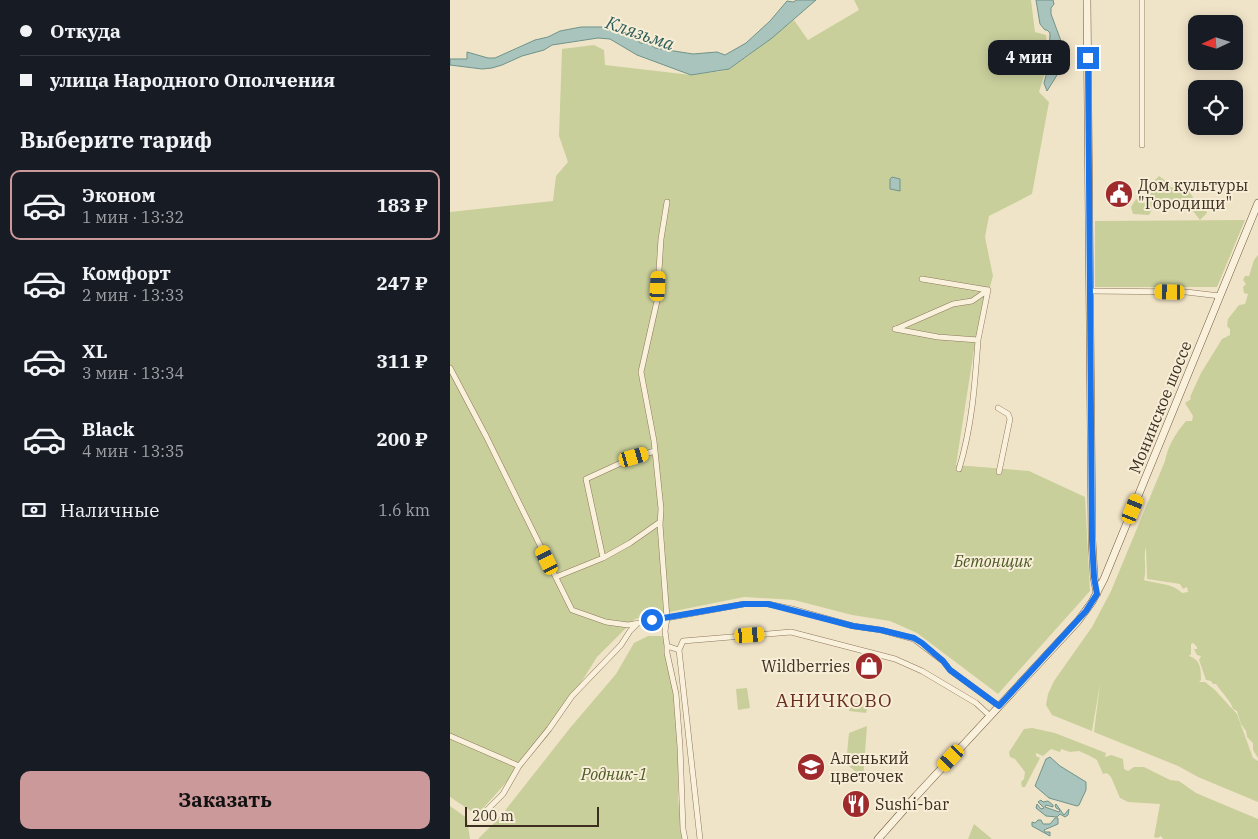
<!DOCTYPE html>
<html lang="ru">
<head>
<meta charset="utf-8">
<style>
  body { margin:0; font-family:"IBM Plex Serif",serif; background:#20242c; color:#f1f3f6; height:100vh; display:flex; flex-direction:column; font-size:19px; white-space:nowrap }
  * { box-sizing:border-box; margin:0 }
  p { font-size:16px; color:#9ea1a6 }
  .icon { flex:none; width:28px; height:28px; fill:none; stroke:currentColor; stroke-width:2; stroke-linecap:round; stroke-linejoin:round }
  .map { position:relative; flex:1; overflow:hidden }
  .details { display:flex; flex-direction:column; background:#171b24; width:450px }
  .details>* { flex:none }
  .banner { display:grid; align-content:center; height:110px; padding:0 20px; background:#171b24 }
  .needle { width:32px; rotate:266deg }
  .controls { position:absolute; left:738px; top:15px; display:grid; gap:10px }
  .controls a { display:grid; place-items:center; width:55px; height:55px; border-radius:10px; background:#171b24; box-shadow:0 2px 12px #0003; font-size:25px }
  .scale { position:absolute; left:15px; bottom:12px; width:134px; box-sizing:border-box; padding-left:5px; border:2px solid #3d2e20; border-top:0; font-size:14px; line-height:18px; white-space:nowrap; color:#3d2e20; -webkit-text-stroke:4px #f7eed8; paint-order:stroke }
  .end { position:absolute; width:22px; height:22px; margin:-11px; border:6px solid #1a73e8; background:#fff; box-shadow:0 0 0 2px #fff }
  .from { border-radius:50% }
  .bubble { position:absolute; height:35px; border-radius:10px; background:#171b24; box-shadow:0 2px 12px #0003; font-size:16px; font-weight:700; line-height:35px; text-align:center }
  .car { position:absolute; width:15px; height:30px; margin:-15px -8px; border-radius:6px; box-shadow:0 0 4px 1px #0007; background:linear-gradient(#f5c518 24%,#345 0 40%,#f5c518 0 76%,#345 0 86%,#f5c518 0) }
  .banner b { display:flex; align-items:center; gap:18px; height:48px; font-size:19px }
  .banner b+b { border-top:1px solid #363941 }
  .banner i { width:12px; height:12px; background:#f1f3f6 }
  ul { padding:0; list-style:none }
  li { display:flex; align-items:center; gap:15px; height:70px; margin:0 10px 8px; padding:0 10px; border:2px solid transparent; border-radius:10px }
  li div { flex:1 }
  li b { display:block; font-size:19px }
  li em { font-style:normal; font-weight:700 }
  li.selected { border-color:#cc999b }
  li>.icon { width:45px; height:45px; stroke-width:1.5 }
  h2 { padding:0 20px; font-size:22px; line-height:60px }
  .pay { display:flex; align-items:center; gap:12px; height:55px; padding:0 20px; font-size:19px }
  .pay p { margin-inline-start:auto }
  .button { display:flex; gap:10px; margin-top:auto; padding:10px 20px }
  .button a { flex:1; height:58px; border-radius:10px; background:#cc999b; color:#111; font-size:20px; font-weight:700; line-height:58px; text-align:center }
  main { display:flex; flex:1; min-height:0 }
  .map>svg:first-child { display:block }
</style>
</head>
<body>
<main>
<section class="details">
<div class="banner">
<b><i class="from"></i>Откуда</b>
<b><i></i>улица Народного Ополчения</b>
</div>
<h2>Выберите тариф</h2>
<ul>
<li class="selected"><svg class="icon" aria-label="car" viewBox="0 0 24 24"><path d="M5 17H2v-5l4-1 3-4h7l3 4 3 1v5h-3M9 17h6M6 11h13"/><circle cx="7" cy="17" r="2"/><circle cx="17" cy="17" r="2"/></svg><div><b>Эконом</b><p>1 мин · 13:32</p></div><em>183 ₽</em></li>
<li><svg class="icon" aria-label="car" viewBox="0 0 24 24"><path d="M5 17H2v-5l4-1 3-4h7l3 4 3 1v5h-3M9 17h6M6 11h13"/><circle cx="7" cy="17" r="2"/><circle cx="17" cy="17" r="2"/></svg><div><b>Комфорт</b><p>2 мин · 13:33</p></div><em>247 ₽</em></li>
<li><svg class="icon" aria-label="car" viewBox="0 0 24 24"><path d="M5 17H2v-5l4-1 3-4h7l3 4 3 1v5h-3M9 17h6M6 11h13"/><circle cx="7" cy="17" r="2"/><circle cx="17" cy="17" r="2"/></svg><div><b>XL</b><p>3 мин · 13:34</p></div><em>311 ₽</em></li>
<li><svg class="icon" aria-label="car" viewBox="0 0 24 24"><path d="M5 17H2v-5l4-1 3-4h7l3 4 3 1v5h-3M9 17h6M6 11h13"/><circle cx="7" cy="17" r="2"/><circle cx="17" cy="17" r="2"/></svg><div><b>Black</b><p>4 мин · 13:35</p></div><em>200 ₽</em></li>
</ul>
<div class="pay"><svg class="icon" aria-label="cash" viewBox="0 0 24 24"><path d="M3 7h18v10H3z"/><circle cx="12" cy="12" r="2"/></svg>Наличные<p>1.6 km</p></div>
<div class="button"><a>Заказать</a></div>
</section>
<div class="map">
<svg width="808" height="839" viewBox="0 0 808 839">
  <rect width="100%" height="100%" fill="#f0e4c8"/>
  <path fill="#c9cf9b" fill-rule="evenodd" d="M404,0H581L585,32L596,35L598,63L589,92L599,102L582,194L539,216L535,237L543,276L526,337L506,465L579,471L635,497L640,591L548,694L467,633L440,621L402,615L344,600L294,597L185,619L147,657L97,737L27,815L0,797V212L103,201L106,176L118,162L109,136L112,49L144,45L154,50L155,65L241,75L272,71L279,69L298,56L344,20L358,40L409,10Z
    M709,176L720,184V187L739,191L744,199L753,202L757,213L750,220L743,211L704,206L699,215L683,214L681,207L686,199L696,203L703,188L694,183L697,179L702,183Z
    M795,220L767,287H645V221Z
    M808,255V758L803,750V743L797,737L796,731L791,724L787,711L783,709C781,701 771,692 766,684H763L761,681L756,680L749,660L751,656L747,655L744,649H747V647L743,643L741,644V654L739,656C751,660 751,669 751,680L749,682H755L765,690L787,714L803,758L808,761V802L748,777L728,766L644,732L650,684L642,731L602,715L596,705L598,694L604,681L642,627L661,591L715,461C718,445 726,433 736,421H742L743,416L735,403L741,399L740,397L751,373L772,339L780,335V329L777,326L778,319L789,305L795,304L798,294L794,293L793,287L796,284L793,280L795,276H799L804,260ZM696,547L697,579L730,584L733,589L737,587L738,592L732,593C723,583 706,584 694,580C697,569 693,557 696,547Z
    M198,636H214L229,705L228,798L233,839H28L50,817L120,728L166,674L184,643Z
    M297,688L300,708L288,710L286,689Z
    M400,702L418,705L416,713L399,711Z
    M417,726L413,780H403L404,770L396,764L399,733Z
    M582,728L605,733L656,753L655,757L661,755L673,759L674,769L678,771L684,767H694L720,780L729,781L746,793L808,819V839H713L711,836L707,838L704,837L710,804L678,802L670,798L661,777L657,773L653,774L647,760L640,756L629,751L620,752L611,749L610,752L601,749L593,756L586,753V756L590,758L575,787H572L571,782L574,779L575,772L565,759L560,757L559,752L574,729Z
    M0,806L17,818L20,839H0Z
    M524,824L542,839H518Z"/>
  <path fill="#a9c4bc" stroke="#6f938a" d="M347,0H366L322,38L279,69L241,75L187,55L160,39L148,38L102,45L94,50L72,56L52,65L42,68L32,69L0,65V59H17V52L38,58H45L85,40L98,37L110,31L131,27H156L182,33L184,38L187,39L190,43H198L205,48L243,54L267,52L275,55L296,43L320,21L337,1L343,2Z
    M586,0H603L604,4L601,8V14L611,41L609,72L597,91L594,83L599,65L600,33L597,30H595L590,24Z
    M442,177L450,179V191L440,189V179Z
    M600,757L610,766L636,782V790L629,805L627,806L599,798L585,786L596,759Z
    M591,800L593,802L598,801L603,805V807L596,805L595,807L609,812L610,810L606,808L605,805L606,804L614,815L619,809L618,815L615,817L610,814L607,817L596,816L586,808L587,804L591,809L594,808L588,802Z
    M605,818H608V824L594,830L595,832H600V836L582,826V822L585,823L588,820H591L593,824H600Z"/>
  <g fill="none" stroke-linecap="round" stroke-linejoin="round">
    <defs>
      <path id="street" d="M692,0V145
        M217,202L211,239L207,301L191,372L204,441L211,509L210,525L217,618L215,631L217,646L229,650
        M472,279L538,290
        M640,291L736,292L770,296
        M445,329L488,337L528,340C525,384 522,427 509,469
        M446,329L503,304L522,301L538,290
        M528,340L538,290
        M0,368L36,436L122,610L156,622L178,625L294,604H318L342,609L403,626L431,630L464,639L493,661L500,670L549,706
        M548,408L558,414L560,419L549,472
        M153,558L136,479L184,457L205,451
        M106,577L153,558L180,543L210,522
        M217,646V653L226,694L230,747L233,829L235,839
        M0,736L69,766L99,729L122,696L171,645L180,631L186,625
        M28,819L53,794L69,766
        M250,839L229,650L233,641L341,632L445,659L472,671L526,703L540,716"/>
      <path id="secondary" d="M637,0L642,540L644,577L647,593
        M428,839L466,796L628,621L642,602L654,579L808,203"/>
    </defs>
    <use href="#street" stroke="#8d765c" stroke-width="6"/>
    <use href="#secondary" stroke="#6f573f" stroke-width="8"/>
    <use href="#street" stroke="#faf1dc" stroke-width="5"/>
    <use href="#secondary" stroke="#faf1dc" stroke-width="7"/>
  </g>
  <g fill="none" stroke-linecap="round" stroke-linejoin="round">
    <path stroke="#1a73e8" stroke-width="6" d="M202,620L294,604H318L403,626L431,630L464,638L472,643L493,661L500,670L549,706L636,611L647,594L644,577L642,540L638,58"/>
  </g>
  <defs>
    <symbol id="civic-disc" viewBox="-11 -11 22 22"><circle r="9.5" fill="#9e2a2b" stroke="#f7eed8"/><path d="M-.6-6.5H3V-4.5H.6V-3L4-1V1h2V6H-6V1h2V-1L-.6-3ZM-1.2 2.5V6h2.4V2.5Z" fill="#fff"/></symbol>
    <symbol id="shop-disc" viewBox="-11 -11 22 22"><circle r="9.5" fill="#9e2a2b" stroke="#f7eed8"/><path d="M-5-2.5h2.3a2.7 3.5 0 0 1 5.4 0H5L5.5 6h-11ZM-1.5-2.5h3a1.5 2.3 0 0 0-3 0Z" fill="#fff"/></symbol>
    <symbol id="school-disc" viewBox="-11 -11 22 22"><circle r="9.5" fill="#9e2a2b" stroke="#f7eed8"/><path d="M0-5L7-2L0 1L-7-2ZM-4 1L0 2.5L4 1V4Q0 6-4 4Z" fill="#fff"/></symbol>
    <symbol id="restaurant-disc" viewBox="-11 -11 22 22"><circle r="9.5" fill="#9e2a2b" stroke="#f7eed8"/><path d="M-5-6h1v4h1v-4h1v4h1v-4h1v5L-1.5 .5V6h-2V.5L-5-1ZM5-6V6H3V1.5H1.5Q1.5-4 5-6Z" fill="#fff"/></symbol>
  </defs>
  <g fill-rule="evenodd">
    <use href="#civic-disc" x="653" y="178" width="32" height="32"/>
    <use href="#shop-disc" x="403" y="650" width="32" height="32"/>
    <use href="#school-disc" x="345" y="751" width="32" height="32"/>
    <use href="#restaurant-disc" x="390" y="788" width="32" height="32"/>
  </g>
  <g text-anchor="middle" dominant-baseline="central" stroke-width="4" stroke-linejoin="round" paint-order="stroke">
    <g font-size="16" fill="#3d2e20" stroke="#f7eed8" text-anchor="start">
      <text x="688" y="185">Дом культуры<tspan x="688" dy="18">"Городищи"</tspan></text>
      <text x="400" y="666" text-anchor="end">Wildberries</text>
      <text x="380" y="758">Аленький<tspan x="380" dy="18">цветочек</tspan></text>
      <text x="425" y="804">Sushi-bar</text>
    </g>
    <g font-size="16" fill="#3d2e20" stroke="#f7eed8">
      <text transform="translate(710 407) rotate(-68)">Монинское шоссе</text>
    </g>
    <g font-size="16" font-style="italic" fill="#4d5a26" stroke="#f7eed8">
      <text x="543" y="561">Бетонщик</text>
      <text x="164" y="774">Родник-1</text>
    </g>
    <g font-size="18" font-style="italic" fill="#2f5d5a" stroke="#f7eed8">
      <text transform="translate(190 33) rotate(19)">Клязьма</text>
    </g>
    <g font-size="19" letter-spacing="1" fill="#6b2e1e" stroke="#f7eed8">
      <text x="384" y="700">АНИЧКОВО</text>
    </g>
  </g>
</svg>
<div class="controls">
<a><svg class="needle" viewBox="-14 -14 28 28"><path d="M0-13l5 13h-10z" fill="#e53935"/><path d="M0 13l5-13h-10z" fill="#9ea1a6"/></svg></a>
<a><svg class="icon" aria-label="locate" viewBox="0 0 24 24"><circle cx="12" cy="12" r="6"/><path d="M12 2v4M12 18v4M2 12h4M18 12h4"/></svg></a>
</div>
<div class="scale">200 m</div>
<i class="end from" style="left:202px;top:620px"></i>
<i class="end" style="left:638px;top:58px"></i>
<div class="bubble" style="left:538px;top:40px;width:82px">4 мин</div>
<i class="car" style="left:208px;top:286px;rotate:3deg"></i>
<i class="car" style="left:720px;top:292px;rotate:271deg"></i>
<i class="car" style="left:184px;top:457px;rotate:74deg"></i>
<i class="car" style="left:683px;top:509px;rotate:22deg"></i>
<i class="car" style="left:97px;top:560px;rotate:334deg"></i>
<i class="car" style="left:300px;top:635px;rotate:86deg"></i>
<i class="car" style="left:501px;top:758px;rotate:223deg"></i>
</div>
</main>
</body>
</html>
